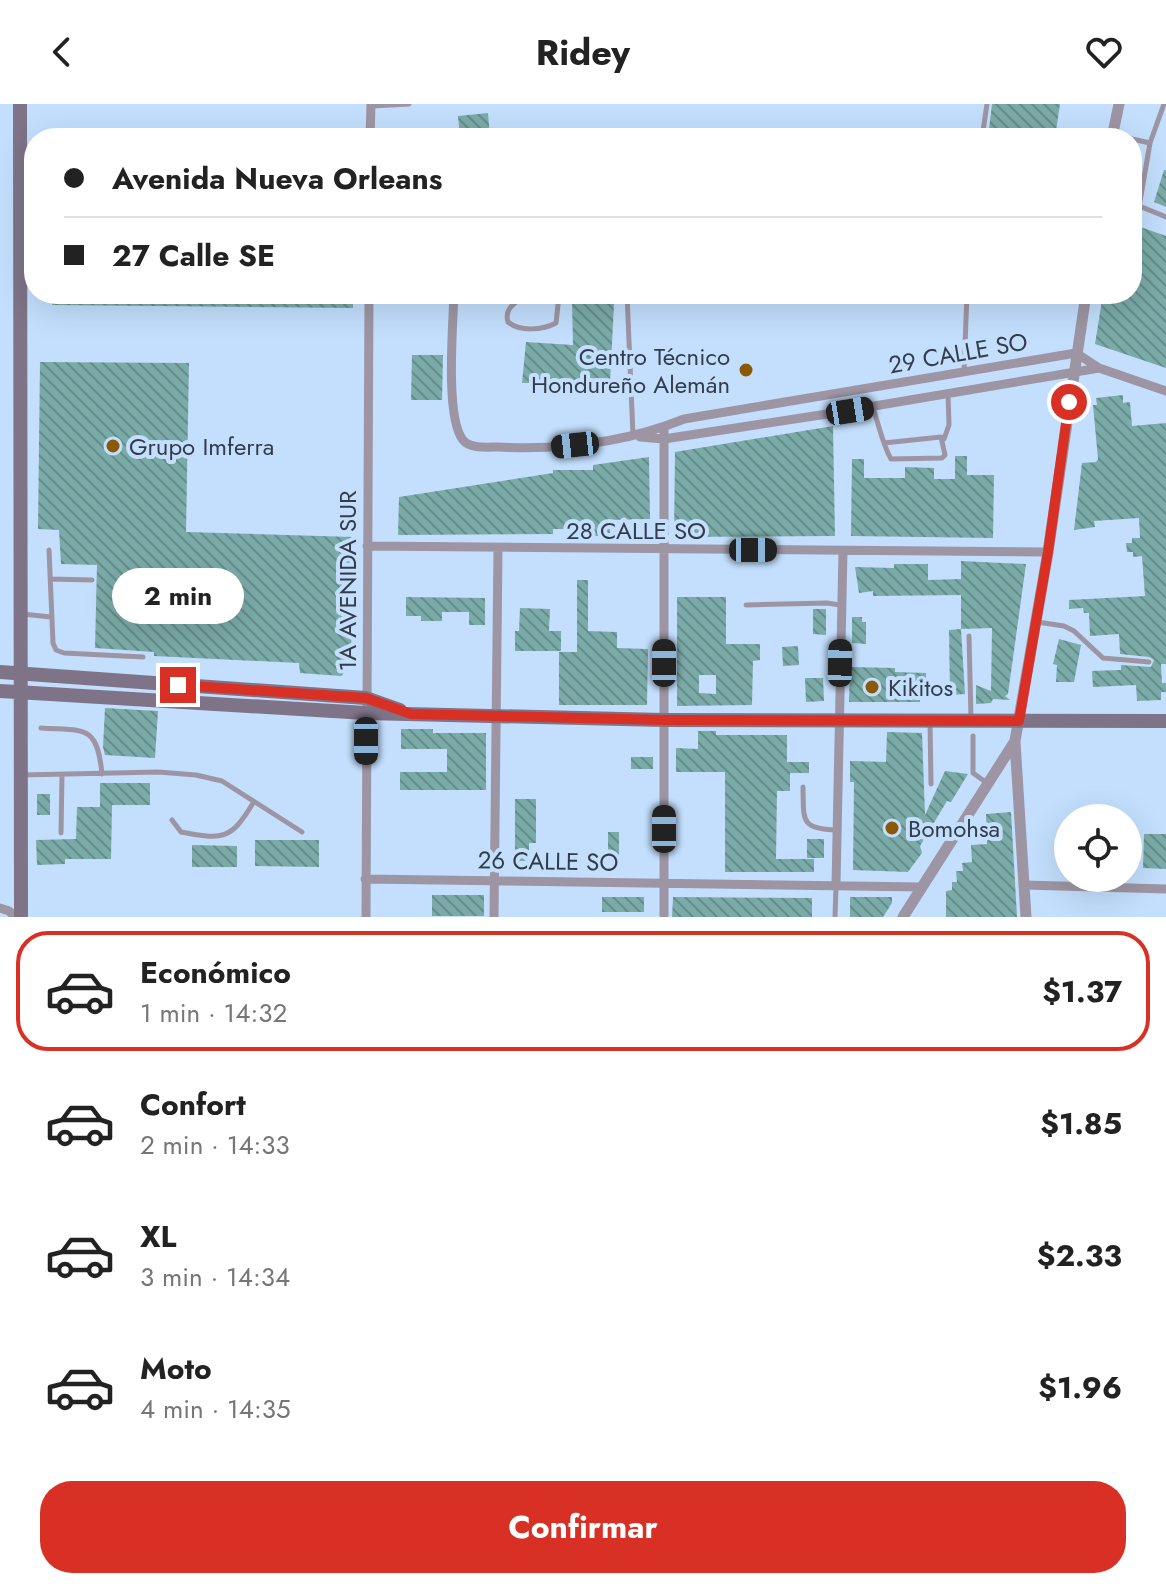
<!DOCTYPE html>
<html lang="es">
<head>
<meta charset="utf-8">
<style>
  body { margin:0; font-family:Jost,sans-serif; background:#f6f6f6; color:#222; height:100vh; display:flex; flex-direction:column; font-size:30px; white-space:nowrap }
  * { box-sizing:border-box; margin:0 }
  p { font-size:26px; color:#767676 }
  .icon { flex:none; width:44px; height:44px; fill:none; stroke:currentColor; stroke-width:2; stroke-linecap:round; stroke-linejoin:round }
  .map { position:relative; height:813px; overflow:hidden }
  .details { display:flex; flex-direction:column; background:#fff; flex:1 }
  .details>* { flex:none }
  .hud { position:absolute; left:24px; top:24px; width:1118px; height:176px; border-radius:32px; box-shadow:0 8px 32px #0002; display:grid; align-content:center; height:176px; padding:0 40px; background:#fff }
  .controls { position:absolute; left:1054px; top:700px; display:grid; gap:16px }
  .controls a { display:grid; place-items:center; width:88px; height:88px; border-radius:50%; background:#fff; box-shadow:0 8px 32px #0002; font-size:40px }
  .end { position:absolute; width:36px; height:36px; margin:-18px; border:10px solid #d93025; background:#fff; box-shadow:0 0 0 4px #fff }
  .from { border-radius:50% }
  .bubble { position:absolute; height:56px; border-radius:28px; background:#fff; box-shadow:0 8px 32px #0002; font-size:26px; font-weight:700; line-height:56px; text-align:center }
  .car { position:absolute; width:24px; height:48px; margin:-24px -12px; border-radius:10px; box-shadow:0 0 6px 2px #0007; background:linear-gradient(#222 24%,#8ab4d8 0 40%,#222 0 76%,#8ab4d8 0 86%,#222 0) }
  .hud b { display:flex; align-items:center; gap:28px; height:76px; font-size:30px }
  .hud b+b { border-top:2px solid #e0e0e0 }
  .hud i { width:20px; height:20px; background:#222 }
  ul { padding:14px 0 0; list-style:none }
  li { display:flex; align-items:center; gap:24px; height:120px; margin:0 16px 12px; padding:0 24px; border:4px solid transparent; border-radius:32px }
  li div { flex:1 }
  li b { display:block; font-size:30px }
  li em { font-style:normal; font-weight:700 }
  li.on { border-color:#d93025 }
  li>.icon { width:72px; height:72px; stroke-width:1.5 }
  .button { display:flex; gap:16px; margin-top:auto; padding:16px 40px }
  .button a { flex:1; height:92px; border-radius:32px; background:#d93025; color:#fff; font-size:32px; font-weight:700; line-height:92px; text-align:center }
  header { display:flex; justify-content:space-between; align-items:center; height:104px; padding:0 40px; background:#fff; font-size:36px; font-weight:700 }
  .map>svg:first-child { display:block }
</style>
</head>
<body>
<header><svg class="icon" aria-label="back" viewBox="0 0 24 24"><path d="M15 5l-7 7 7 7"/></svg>Ridey<svg class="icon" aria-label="heart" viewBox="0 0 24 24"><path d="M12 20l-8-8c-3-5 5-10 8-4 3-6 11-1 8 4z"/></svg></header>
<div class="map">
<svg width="1166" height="813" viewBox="0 0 1166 813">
  <defs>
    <pattern id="building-back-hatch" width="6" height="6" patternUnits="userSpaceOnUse" patternTransform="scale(2)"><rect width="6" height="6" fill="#7baba8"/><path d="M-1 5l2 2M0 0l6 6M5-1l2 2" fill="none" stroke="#658c8b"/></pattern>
  </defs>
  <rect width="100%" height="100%" fill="#c3dffd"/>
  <path fill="url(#building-back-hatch)" fill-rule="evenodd" d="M992,0H1060L1055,34H988Z
    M488,9L490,34H460L458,12Z
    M1164,66H1166V103L1154,98Z
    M1132,120L1166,132V264L1095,240L1103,190H1132Z
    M52,190H353V204L52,201Z
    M572,198L614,200L610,279H522L526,238L573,241Z
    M412,251H443L442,296H411Z
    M40,258L189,259L186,428L353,433L351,562L341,572L300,569L299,559L154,552V548L95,544L97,461L61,460L59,426L38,425Z
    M1123,291V299L1130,298L1132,322L1166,319V560H1161L1162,579H1166V588H1161V596L1137,597L1136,581L1093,583L1092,567L1121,566V561L1151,563L1154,556L1149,553L1120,550L1119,530L1090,532L1089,509H1084L1083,504L1069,505V496L1145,492L1142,452L1133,453V448H1127L1126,439H1132V434H1140L1139,414L1094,417L1095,423L1074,426L1082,359L1096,358L1098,355L1093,301H1097L1096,294Z
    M833,322L835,432L674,433L675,348Z
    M955,352H967V371H994L993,434L851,432L852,355H864V374H905V363L934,364V375H955Z
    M649,353L650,415L610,416V432H594V425H553V430L398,431L399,393L553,369V366H593V361Z
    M961,457L1026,460L1008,590L1005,592L1010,596L993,595L991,599L976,600V581L991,587L992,524L961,525V491L873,492V487L859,489L855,463L894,464V460H928V476L961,475Z
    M577,476H588V527L617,528V544L648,545L647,601H559V548H577Z
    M406,493L485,494V521H469V508H442V517H421V512H406Z
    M677,493H726V540H760V556L753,557L752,601L677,602ZM699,571H716V590L699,589Z
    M520,504L550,505L549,527H561V547H515V527H519Z
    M813,505H826V531L813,530Z
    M852,513H862V518H866V540L852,539Z
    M961,525L965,590L950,591L949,526Z
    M1059,535L1081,541L1074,578H1056L1057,561L1053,560Z
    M798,542L799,561L783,562L782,543Z
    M850,563L895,564V568L926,569V577H920V598H849Z
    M805,574H823L824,597L806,598Z
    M105,604L158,607L155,654L105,651L103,643Z
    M401,625H433V629H486V686H400V668H447V645H401Z
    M698,627H716V631H787V658H809V669H790V687H777L776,755H814V768H725V668H676V644L698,645Z
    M887,628L922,629L925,711L945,667L968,670L951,698L947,697L920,742L922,749L908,768L853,766L854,678H850V657L886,658Z
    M631,653H653V665H631Z
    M100,679H150V701H112L111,755H65V760L37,761L36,736L76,735L77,703H100Z
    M37,690H50V711H37Z
    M515,695H536V739H529V757H519V751H515Z
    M1011,708L1017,813H946V787L952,786V778H957L956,767H963L962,759L972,758L971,741L987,740L986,710Z
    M608,728H619V756H608Z
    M1144,730H1166V765L1143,764Z
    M807,735H824V754H807Z
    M255,736H319V763L255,762Z
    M192,741L237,742V763H192Z
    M432,791H484V812H432Z
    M602,793H644V808H602Z
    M673,793L812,794V813H672Z
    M850,793H892V799L883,813H850Z"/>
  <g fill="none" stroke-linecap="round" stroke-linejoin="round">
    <path stroke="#9d95a3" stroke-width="5" d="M372,2L409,0
      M1115,27L1130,34
      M569,34L588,31
      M982,34L987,0
      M1132,35L1150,39L1164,0
      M1132,99L1166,113
      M1139,103L1150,39
      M559,190V192L556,219C543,226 520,228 508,218C504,205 514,200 523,192C557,192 592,192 627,192
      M627,190L633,331
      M964,267L967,190
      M873,304C879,321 882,339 891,355L942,354L945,351L941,333L884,339
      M944,335L949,321L948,290
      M49,446L53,539L56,546L64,549L143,553
      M50,475L92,476
      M746,501L827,499L840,501
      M22,510L51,513
      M1037,518L1064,522L1074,527L1103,554L1149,558
      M969,532L971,615
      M930,617L931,680
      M41,624C85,627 97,620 102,670
      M973,632V669L987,679
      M22,671L158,668L196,671L222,677L302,728
      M803,683C804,715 799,725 836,726
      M172,716L181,728C223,736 231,736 253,699
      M61,729L62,671
      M835,813L836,782"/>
    <path stroke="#9d95a3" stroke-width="9" d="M370,34L371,0
      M454,190C453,221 445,314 463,336C470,345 487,343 497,343C561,346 625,339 684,315L1076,249L1099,264L1166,287
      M664,323V813
      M640,333L664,335L827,310L1099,264
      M367,442L1048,448
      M365,775L921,783
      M836,781L843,447
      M1024,781L1166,785
      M0,804L9,807L15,813
      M366,813L369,190
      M494,813L498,444"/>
    <path stroke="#9d95a3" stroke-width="11" d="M1112,34L1119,0
      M1015,638L1026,813
      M903,813L1015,637L1048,448L1086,190"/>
    <path stroke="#7f7388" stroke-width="14" d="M20,0L21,813
      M0,568L366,594L400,606
      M0,587L366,609L664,616L1166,617"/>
  </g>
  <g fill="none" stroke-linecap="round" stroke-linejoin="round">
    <path stroke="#d93025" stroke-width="10" d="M178,581L366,594L411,610L664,616L1019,617L1048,448L1069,298"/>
  </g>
  <g fill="#8b5803" stroke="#c3dffd" stroke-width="3">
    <circle cx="746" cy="266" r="8"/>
    <circle cx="113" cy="342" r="8"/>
    <circle cx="872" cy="583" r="8"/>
    <circle cx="892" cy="724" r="8"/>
  </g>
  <g text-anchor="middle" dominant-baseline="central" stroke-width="8" stroke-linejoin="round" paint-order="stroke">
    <g font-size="24" fill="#323d49" stroke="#c3dffd">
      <text transform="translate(958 249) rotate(-10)">29 CALLE SO</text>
      <text x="636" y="426">28 CALLE SO</text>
      <text transform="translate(347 477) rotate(-90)">1A AVENIDA SUR</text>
      <text transform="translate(548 757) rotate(1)">26 CALLE SO</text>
    </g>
    <g font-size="24" fill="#323d49" stroke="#c3dffd" text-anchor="start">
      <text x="730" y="252" text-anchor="end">Centro Técnico<tspan x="730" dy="28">Hondureño Alemán</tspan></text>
      <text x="129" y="342">Grupo Imferra</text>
      <text x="888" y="583">Kikitos</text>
      <text x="908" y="724">Bomohsa</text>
    </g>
  </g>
</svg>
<div class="controls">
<a><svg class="icon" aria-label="locate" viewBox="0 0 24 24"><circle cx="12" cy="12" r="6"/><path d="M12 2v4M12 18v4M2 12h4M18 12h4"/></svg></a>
</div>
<i class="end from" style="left:1069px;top:298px"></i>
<i class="end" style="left:178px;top:581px"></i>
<div class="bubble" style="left:112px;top:464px;width:132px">2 min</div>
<i class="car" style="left:850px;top:307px;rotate:81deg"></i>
<i class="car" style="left:575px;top:341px;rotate:264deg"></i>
<i class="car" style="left:753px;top:446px;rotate:90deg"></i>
<i class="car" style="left:664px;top:559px;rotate:0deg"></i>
<i class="car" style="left:840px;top:559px;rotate:1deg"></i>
<i class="car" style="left:366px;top:637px;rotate:180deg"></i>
<i class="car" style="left:664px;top:725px;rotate:0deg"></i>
<div class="hud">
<b><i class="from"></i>Avenida Nueva Orleans</b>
<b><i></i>27 Calle SE</b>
</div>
</div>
<section class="details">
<ul>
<li class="on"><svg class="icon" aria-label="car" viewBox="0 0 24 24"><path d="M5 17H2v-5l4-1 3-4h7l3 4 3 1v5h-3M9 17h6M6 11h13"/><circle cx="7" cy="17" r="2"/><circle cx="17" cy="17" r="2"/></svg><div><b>Económico</b><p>1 min · 14:32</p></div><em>$1.37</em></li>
<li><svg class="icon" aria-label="car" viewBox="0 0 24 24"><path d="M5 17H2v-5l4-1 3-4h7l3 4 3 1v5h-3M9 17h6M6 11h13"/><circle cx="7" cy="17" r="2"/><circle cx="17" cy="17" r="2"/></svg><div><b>Confort</b><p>2 min · 14:33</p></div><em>$1.85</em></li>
<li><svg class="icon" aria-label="car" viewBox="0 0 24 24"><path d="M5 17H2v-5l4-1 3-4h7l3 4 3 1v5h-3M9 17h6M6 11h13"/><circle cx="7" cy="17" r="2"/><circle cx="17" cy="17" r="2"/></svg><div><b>XL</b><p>3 min · 14:34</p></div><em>$2.33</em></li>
<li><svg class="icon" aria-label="car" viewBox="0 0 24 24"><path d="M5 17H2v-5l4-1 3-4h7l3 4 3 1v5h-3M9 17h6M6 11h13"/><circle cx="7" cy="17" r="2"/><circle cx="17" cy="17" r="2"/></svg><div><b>Moto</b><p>4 min · 14:35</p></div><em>$1.96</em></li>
</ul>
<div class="button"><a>Confirmar</a></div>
</section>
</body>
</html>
